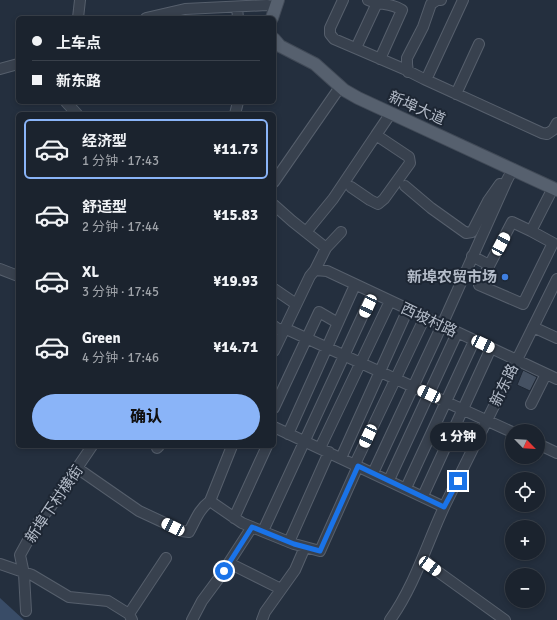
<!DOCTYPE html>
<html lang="zh">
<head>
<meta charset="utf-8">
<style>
  body { margin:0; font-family:Signika,"Noto Sans SC",sans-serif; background:#242b36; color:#f1f3f6; height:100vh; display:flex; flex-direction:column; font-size:15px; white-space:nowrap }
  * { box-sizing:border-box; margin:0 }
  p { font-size:13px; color:#a0a4aa }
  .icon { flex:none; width:22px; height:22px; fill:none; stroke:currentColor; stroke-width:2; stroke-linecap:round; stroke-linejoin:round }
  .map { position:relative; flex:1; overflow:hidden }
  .details { position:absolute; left:16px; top:112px; width:260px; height:336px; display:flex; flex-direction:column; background:#1b232e; border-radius:6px; box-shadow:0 2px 6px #0003,0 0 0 1px #39404a }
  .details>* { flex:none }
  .guide { position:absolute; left:16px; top:16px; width:260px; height:88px; border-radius:6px; box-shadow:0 2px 6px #0003,0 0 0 1px #39404a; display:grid; align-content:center; height:88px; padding:0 16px; background:#1b232e }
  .needle { width:26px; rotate:115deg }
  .buttons { position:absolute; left:505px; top:424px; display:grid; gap:8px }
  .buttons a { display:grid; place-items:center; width:40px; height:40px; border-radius:50%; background:#1b232e; box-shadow:0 2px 6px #0003,0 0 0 1px #39404a; font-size:20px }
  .end { position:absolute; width:18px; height:18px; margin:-9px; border:5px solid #1a73e8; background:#fff; box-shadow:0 0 0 2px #fff }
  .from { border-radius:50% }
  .bubble { position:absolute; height:28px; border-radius:14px; background:#1b232e; box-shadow:0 2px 6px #0003,0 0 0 1px #39404a; font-size:13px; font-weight:800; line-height:28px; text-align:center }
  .car { position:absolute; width:12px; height:24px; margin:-12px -6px; border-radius:5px; box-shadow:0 0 3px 1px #0007; background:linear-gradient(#fff 24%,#345 0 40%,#fff 0 76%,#345 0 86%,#fff 0) }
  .guide b { display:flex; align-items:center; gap:14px; height:38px; font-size:15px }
  .guide b+b { border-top:1px solid #39404a }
  .guide i { width:10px; height:10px; background:#f1f3f6 }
  ul { padding:7px 0 0; list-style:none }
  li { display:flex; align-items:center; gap:12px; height:60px; margin:0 8px 6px; padding:0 8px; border:2px solid transparent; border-radius:6px }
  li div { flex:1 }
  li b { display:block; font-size:15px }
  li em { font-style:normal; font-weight:800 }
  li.current { border-color:#8ab4f8 }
  li>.icon { width:36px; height:36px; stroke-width:1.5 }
  .cta { display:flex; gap:8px; margin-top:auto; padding:8px 16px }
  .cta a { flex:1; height:46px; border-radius:24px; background:#8ab4f8; color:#111; font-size:16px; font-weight:800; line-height:46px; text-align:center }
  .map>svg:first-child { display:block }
</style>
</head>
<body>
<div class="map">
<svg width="557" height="620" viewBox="0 0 557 620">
  <rect width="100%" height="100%" fill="#242f3e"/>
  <path fill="#394c67" d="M0,598L24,620H0Z"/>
  <path fill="#455162" stroke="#1f2835" d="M523,370L537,377L530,391L517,385Z"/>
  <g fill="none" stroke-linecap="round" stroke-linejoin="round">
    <defs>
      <path id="minor" d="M343,0L330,28V34L334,39L404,69L424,79L542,133L547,134L553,130L557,123
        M368,0C380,5 392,3 402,10L380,59
        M237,7L238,18
        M78,18L80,0
        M146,18L185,9L267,5L275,8
        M356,48L377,3
        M0,69L18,64
        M408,72L407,64V58L423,27L431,4L437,0H441
        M426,80L463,0
        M456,94L479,44
        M66,102L77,114
        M235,114L238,102
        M274,182L340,87
        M405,186L431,208L466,233L472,232L488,201L500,184
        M351,187L370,200L378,204L384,199L410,163L409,157L376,135L391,113
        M274,205L292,221L326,248L315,270
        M531,231L512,222L479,285L523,304L553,243L531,231L553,188
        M306,232L333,199L376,135
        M326,248L341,232
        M472,256L489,265
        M0,269L18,276
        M274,289L296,304
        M274,326L282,332
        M533,327L557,338
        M284,328L512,432
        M274,351L310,276L315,270L327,271L557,379
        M531,404L546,374
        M274,408L319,312L338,323
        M274,427L444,507
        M288,434L355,285
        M538,444L557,453
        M157,448L159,446
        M320,448L390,301
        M341,458L408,309
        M355,464L425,317
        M77,468L139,511L182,531L189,532C195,521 199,509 210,501
        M373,473L442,325L507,180L513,169
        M389,480L457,333
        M406,488L474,341
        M423,496L491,348
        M210,501L242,523L294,544L320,551L358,466
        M210,501L232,446
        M234,518L267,446
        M263,531L373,293
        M289,542L329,452
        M423,558L430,566L505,620
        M229,563L281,589
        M0,564L32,575L69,597L108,601L129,614L132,620
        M26,611L24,574L20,555L37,524L52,505L92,446
        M129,614L166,558
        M192,620L202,601L219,578L252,527
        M262,620L265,612L295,570L305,547
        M390,620C415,585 427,543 445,505C482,429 520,354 557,279"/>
      <path id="major" d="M272,18L278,0
        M274,39L280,46L315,64L344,90L358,98L557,190"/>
    </defs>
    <use href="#minor" stroke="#565f6c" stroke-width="12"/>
    <use href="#major" stroke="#414a57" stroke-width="14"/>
    <use href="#minor" stroke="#38414e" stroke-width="10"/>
    <use href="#major" stroke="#56606e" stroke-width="12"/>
  </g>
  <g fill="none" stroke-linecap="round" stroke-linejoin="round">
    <path stroke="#1a73e8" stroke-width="5" d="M224,571L252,527L294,544L320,551L358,466L444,507L458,481"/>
  </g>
  <circle fill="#3f7fe0" stroke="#1d2633" stroke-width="1.5" cx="505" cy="277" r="4"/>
  <g text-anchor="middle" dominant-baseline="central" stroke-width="4" stroke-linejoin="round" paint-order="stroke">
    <g font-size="15" fill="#b4bcc9" stroke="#1d2633">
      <text transform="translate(417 108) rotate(24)">新埠大道</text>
      <text transform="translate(429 320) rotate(25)">西坡村路</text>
      <text transform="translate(504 385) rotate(-64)">新东路</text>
      <text transform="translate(54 504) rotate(-56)">新埠下村横街</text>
    </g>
    <g font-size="15" font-weight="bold" fill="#b4bcc9" stroke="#1d2633" text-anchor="end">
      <text x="497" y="277">新埠农贸市场</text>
    </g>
  </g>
</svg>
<div class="buttons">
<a><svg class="needle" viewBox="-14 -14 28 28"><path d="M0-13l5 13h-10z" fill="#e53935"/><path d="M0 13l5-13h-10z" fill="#a0a4aa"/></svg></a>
<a><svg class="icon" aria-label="locate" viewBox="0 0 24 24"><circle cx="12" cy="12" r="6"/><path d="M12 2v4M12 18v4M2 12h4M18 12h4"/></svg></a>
<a>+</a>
<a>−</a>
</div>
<i class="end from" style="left:224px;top:571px"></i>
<i class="end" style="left:458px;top:481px"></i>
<div class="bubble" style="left:430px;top:423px;width:56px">1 分钟</div>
<i class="car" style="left:501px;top:244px;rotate:28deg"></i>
<i class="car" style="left:368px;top:306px;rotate:205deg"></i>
<i class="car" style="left:483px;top:344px;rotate:115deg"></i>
<i class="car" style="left:429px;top:394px;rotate:295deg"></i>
<i class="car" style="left:368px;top:436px;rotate:205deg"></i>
<i class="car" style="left:173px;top:527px;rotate:297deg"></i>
<i class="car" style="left:430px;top:566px;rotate:126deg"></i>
<div class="guide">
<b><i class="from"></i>上车点</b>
<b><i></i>新东路</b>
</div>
<section class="details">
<ul>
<li class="current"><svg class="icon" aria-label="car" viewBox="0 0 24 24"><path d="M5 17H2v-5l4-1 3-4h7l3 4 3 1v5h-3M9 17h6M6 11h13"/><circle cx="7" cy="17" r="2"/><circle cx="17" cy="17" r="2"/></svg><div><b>经济型</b><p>1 分钟 · 17:43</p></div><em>¥11.73</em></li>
<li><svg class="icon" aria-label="car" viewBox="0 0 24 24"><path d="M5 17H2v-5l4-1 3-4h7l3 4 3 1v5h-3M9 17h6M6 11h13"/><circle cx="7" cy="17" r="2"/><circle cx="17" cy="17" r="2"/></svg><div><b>舒适型</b><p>2 分钟 · 17:44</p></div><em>¥15.83</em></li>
<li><svg class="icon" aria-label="car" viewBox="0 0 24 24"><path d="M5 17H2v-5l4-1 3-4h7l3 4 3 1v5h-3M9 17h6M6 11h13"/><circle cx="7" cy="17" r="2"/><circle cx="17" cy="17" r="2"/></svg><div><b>XL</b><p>3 分钟 · 17:45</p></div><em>¥19.93</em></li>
<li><svg class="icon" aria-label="car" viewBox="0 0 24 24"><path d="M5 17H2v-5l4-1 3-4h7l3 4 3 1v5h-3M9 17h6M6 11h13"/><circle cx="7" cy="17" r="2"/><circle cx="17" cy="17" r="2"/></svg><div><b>Green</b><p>4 分钟 · 17:46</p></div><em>¥14.71</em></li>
</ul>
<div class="cta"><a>确认</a></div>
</section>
</div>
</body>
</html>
